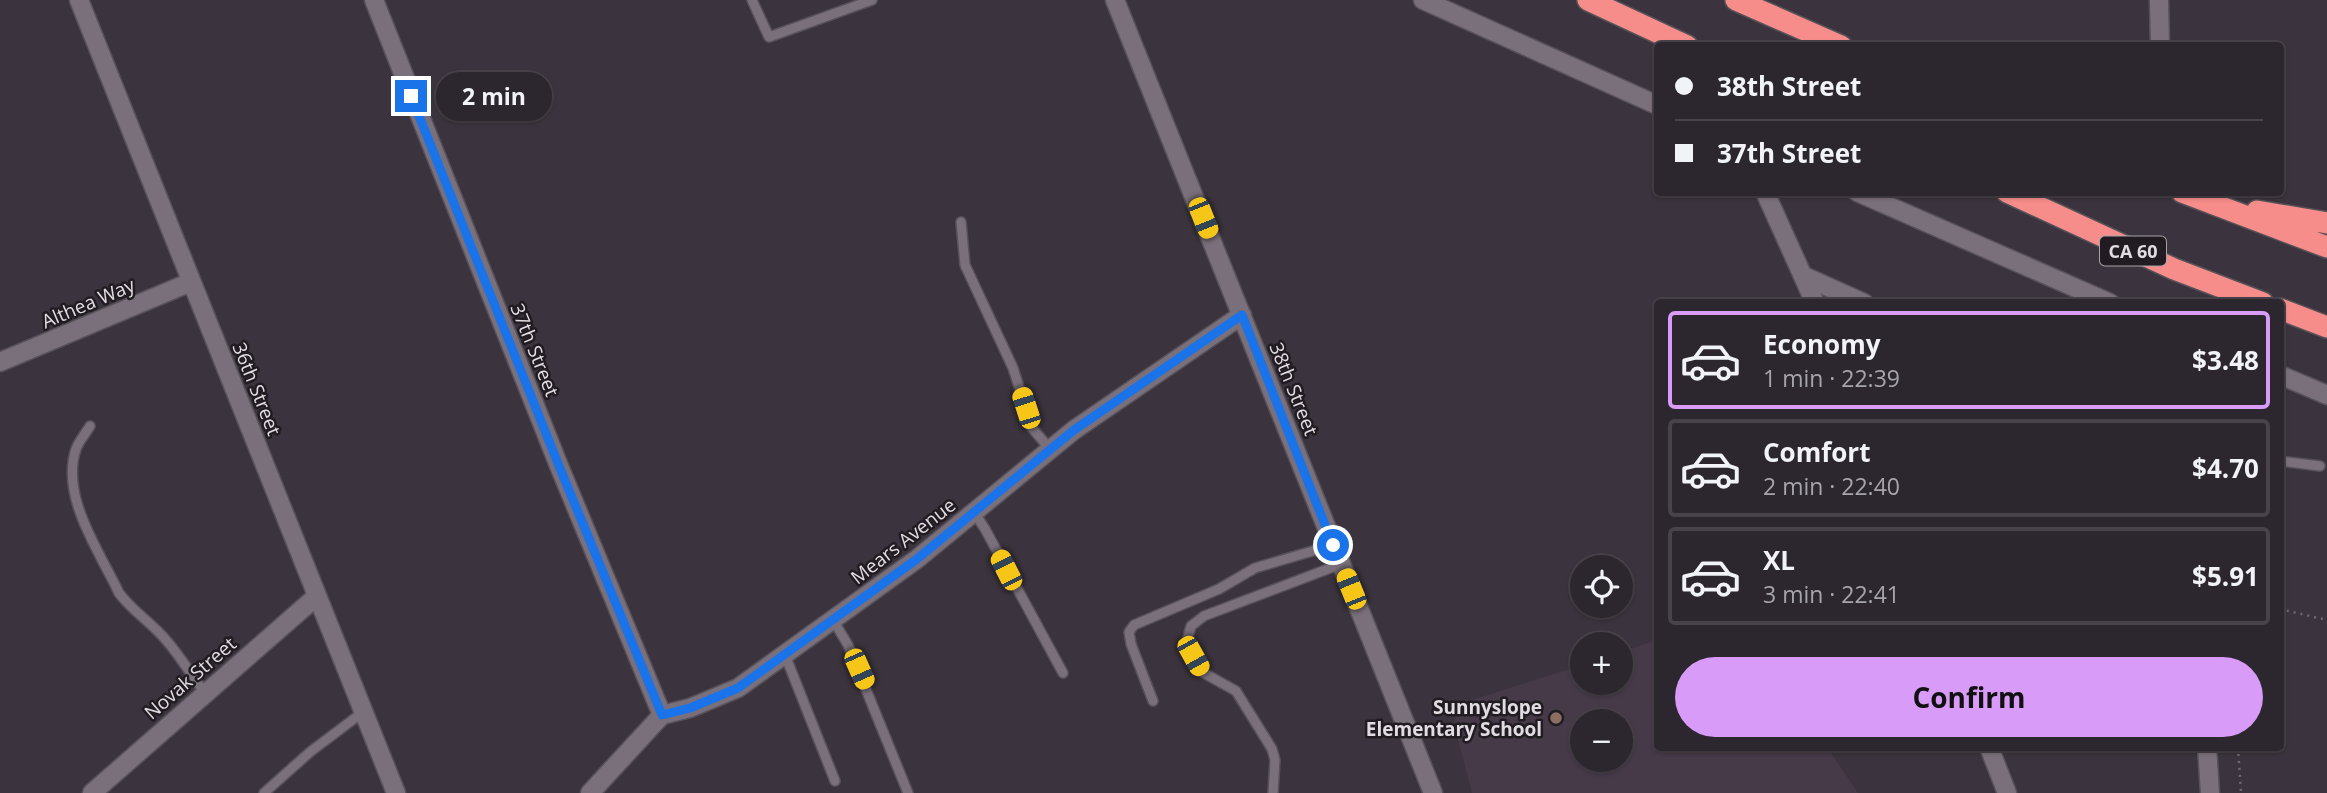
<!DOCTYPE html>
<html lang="en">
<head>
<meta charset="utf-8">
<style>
  body { margin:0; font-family:"Open Sans",sans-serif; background:#38323a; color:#f1f3f6; height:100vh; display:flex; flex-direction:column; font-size:26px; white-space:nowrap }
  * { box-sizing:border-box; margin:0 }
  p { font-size:23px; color:#a6a5aa }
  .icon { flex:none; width:38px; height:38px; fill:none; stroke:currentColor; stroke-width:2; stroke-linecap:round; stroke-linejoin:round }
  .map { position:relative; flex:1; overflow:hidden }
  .panel { position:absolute; left:1654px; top:299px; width:630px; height:452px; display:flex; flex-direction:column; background:#2c262e; border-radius:7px; box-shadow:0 2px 5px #0004,0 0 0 2px #48434a }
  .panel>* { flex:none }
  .banner { position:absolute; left:1654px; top:42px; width:630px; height:154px; border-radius:7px; box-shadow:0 2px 5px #0004,0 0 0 2px #48434a; display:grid; align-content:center; height:154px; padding:0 21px; background:#2c262e }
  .controls { position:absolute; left:1570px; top:555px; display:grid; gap:14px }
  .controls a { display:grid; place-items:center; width:63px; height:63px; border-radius:50%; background:#2c262e; box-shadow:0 2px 5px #0004,0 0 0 2px #48434a; font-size:35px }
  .end { position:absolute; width:32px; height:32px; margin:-16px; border:9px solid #1a73e8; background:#fff; box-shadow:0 0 0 4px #fff }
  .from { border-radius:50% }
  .bubble { position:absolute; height:49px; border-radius:24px; background:#2c262e; box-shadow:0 2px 5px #0004,0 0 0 2px #48434a; font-size:23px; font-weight:700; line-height:49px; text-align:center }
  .car { position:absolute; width:21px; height:42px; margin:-21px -10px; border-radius:9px; box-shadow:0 0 5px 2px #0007; background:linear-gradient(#f5c518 24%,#345 0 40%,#f5c518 0 76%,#345 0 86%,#f5c518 0) }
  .banner b { display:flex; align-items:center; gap:24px; height:66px; font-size:26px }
  .banner b+b { border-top:2px solid #48434a }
  .banner i { width:18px; height:18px; background:#f1f3f6 }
  ul { padding:12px 0 0; list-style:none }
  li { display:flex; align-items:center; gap:21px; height:98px; margin:0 14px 10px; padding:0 7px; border:4px solid #48434a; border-radius:7px }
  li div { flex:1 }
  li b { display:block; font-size:26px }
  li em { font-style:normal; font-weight:700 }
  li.active { border-color:#d89bf8 }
  li>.icon { width:63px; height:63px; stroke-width:1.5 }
  .primary-button { display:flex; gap:14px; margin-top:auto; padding:14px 21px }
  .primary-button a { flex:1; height:80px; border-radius:42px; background:#d89bf8; color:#111; font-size:28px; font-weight:700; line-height:80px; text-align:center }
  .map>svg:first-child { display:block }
</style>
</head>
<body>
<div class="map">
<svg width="2327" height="793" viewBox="0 0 2327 793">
  <rect width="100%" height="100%" fill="#3b333d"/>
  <path fill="#463a49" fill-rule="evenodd" d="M1657,640V747H1827L1858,793H1472L1454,724L1459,707L1466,702L1582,665V682H1620L1621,652ZM1582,721H1620V760H1582Z"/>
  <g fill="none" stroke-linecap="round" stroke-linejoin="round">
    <defs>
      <path id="service" d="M752,0L769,37L872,0
        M961,222L965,265L1013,368L1032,428L1050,449
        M90,426C86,433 79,441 76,449C60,497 100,552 119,593C132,611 152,623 166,640C180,656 192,676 205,693
        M2280,461L2320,466
        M974,512L985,529L1063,673
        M833,620L848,645L908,793
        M785,655L835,781
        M1153,701L1131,644L1129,632L1134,625L1219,589L1255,568L1333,545
        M264,793L310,752L363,712
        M1273,793L1275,760L1272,749L1236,691L1202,672L1193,656L1188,637L1191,626L1204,616L1341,564"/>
      <path id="minor" d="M79,0L396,793
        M374,0L559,466L662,715
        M1115,0L1433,793
        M2159,0L2160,46
        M1765,192L1815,303
        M1804,276L1864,303
        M0,362L191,282
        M1989,747L2007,793
        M2207,747L2210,793
        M92,793L317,596
        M590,793L662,715L690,708L738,688L917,559L1074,430L1242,315"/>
      <path id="tertiary" d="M1423,0L1657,105
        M1857,192L2110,303
        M2280,375L2327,395"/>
      <path id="motorway" d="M1588,0L1687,46
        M1736,0L1841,46
        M2007,192L2174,269L2263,303
        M2182,192L2327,247
        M2257,211L2327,223
        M2280,309L2327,327"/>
    </defs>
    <use href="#service" stroke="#575159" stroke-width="12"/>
    <use href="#minor" stroke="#575159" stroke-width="21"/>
    <use href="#tertiary" stroke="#575159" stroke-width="21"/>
    <use href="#motorway" stroke="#575159" stroke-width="24"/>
    <path stroke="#716a72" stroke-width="2.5" stroke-dasharray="2 5" stroke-linecap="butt" d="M2280,609L2327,620
      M2238,747L2241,793"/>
    <use href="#service" stroke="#7a707b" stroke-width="9"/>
    <use href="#minor" stroke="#7a707b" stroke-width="18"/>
    <use href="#tertiary" stroke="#7a707b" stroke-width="18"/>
    <use href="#motorway" stroke="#f68d8a" stroke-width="21"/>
  </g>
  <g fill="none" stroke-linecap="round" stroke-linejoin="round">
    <path stroke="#1a73e8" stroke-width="9" d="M411,96L559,466L662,715L690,708L738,688L917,559L1074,430L1242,315L1333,545"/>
  </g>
  <circle fill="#8d6e63" stroke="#201c21" stroke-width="2.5" cx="1556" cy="718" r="7"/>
  <g text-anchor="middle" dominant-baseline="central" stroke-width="5" stroke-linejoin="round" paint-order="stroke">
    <rect fill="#201c21" stroke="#a7a2a8" stroke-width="2" x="2100" y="236.5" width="66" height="29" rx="5"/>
    <g font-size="18" font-weight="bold" fill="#e1dce2">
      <text x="2133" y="251">CA 60</text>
    </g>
    <g font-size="19" fill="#e1dce2" stroke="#201c21">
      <text transform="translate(88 303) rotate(-23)">Althea Way</text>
      <text transform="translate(535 350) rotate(68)">37th Street</text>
      <text transform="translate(257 389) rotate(68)">36th Street</text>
      <text transform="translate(1294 389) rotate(68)">38th Street</text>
      <text transform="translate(903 541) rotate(-38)">Mears Avenue</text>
      <text transform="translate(190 678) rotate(-41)">Novak Street</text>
    </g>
    <g font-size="19" font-weight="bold" fill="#e1dce2" stroke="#201c21" text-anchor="end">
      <text x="1542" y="707">Sunnyslope<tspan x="1542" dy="22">Elementary School</tspan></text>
    </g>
  </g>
</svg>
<div class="controls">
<a><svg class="icon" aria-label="locate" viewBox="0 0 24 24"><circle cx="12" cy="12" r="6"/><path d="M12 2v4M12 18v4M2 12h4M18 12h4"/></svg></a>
<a>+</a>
<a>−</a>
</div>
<i class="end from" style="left:1333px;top:545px"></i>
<i class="end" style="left:411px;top:96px"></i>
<div class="bubble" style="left:436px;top:72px;width:116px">2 min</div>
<i class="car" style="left:1203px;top:218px;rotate:158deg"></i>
<i class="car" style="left:1026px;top:408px;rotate:342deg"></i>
<i class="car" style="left:1006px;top:570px;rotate:333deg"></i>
<i class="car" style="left:1351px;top:589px;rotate:338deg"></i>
<i class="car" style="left:1193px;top:656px;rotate:151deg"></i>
<i class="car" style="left:859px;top:669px;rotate:156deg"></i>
<div class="banner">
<b><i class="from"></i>38th Street</b>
<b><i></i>37th Street</b>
</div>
<section class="panel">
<ul>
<li class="active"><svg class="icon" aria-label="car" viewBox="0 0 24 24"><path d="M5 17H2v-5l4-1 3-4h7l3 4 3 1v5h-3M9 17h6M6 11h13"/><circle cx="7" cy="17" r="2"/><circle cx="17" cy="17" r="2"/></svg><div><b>Economy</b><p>1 min · 22:39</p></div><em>$3.48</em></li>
<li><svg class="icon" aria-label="car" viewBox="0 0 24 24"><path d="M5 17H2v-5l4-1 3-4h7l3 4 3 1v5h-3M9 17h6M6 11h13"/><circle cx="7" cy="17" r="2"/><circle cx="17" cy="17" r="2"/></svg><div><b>Comfort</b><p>2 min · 22:40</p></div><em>$4.70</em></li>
<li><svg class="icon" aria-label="car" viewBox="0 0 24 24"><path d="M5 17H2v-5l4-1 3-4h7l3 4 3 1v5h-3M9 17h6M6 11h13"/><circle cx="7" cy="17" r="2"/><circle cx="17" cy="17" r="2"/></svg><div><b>XL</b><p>3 min · 22:41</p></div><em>$5.91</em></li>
</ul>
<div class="primary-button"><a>Confirm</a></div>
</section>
</div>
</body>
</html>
